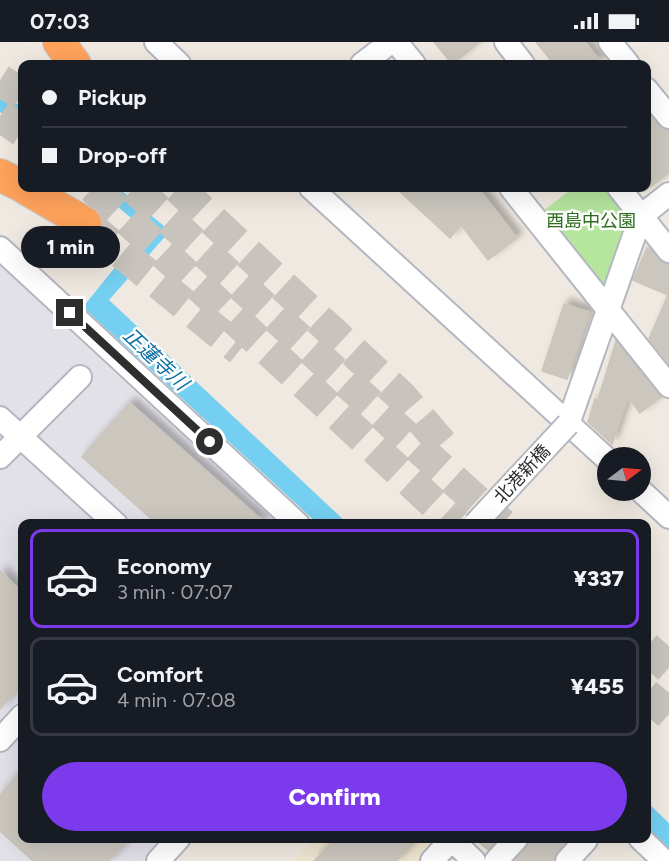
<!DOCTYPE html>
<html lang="en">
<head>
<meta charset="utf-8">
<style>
  body { margin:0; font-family:Figtree,"Noto Sans JP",sans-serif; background:#20242c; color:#f1f3f6; height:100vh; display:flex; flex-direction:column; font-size:22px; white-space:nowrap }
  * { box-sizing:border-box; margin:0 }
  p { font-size:20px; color:#9ea1a6 }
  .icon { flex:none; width:33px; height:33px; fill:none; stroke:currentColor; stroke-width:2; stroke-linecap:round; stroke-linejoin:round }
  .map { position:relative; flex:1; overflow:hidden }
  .sheet { position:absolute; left:18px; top:477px; width:633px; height:324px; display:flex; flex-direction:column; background:#171b24; border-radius:12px; box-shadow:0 6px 24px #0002 }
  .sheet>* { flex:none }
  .banner { position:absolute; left:18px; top:18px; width:633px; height:132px; border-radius:12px; box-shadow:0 6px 24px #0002; display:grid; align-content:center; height:132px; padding:0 24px; background:#171b24 }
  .needle { width:39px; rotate:74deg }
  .buttons { position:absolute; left:597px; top:405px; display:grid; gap:12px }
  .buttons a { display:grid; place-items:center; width:54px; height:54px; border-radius:50%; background:#171b24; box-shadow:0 6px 24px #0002; font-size:30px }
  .end { position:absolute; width:27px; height:27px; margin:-14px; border:8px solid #2e2e2e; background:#fff; box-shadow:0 0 0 3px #fff }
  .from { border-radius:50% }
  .bubble { position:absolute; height:42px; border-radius:21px; background:#171b24; box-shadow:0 6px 24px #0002; font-size:20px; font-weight:800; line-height:42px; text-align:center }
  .banner b { display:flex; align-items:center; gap:21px; height:57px; font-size:22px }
  .banner b+b { border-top:2px solid #363941 }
  .banner i { width:15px; height:15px; background:#f1f3f6 }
  ul { padding:10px 0 0; list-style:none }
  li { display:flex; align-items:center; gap:18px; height:99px; margin:0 12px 9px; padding:0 12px; border:3px solid #363941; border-radius:12px }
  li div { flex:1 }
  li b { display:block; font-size:22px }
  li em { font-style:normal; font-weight:800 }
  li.on { border-color:#7c3aed }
  li>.icon { width:54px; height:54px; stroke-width:1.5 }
  .cta { display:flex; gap:12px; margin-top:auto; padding:12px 24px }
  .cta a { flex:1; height:69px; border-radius:36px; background:#7c3aed; color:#fff; font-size:24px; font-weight:800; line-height:69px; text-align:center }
  .status { display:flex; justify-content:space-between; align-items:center; height:42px; padding:0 30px; background:#171b24; direction:ltr }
  .status svg { height:16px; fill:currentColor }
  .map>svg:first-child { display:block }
</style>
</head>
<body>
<div class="status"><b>07:03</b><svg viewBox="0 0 49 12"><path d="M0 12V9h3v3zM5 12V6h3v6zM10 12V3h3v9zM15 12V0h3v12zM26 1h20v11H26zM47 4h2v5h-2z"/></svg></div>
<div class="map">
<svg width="669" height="819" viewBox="0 0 669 819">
  <defs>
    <filter id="shadow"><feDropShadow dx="5.5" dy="-5.5" stdDeviation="3" flood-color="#0004"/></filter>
  </defs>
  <rect width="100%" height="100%" fill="#efe9e1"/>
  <path fill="#e3e1e8" d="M0,223L124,340L279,481L22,482V796L164,797L143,819H0Z"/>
  <path fill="#f0e6d1" d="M314,797H426L435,805L422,819H293Z"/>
  <path fill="#b6e59e" d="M573,146H611L628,173L604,243L597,244L543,169Z"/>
  <path fill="#75cff0" d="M0,48L22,66V84L0,70Z
    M96,146H118L170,189L109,258L347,481H317L83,265L145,188Z
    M647,760L669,781V806L647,785Z"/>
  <path fill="#cbc7bf" stroke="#cbc5ba" stroke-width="1.5" filter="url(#shadow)" d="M434,0H480L452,22Z
    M536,0H585L602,22H554Z
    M646,69L659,84L669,89V131L646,148Z
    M396,146H478L517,196L488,218L461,183L450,196Z
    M647,206L651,209L664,221L669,222V322L649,297L668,253L633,238Z
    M564,262L589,270L567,337L542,329Z
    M616,299L661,355L640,371L628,355L612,402L588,380L595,357L598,358Z
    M130,361L266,482H157L82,415Z
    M0,529L22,550V643L0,667Z
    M22,728V796H130L109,819H33L0,789V753Z
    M336,796H403L411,803L397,819H314Z
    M474,796H495L497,798L488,808Z
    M530,796H569L557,810L554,819H514L527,805Z"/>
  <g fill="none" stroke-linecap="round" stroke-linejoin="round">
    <path stroke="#c8c4bd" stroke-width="32" stroke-dasharray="32 16" stroke-linecap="butt" d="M0,38L22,52
      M0,74L22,89
      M93,146L456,482
      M134,146L502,482
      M178,146L401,354L447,408
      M85,181L240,308
      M646,605L669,626
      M646,652L669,672"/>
    <defs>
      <path id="minor" d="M156,0L179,22
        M396,0L414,22
        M506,0L523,22
        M610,0L628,22
        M362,22L391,0
        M646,47L669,75
        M311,146L608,418
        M511,146L669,344
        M619,146L669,209
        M0,206L298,482
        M0,376L116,482
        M568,382L641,174L669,152
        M0,415L80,335
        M640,448L669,475
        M0,698L22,674
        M450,796L474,819
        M640,796L664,819
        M158,819L179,796
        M432,819L451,798
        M496,819L517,796
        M567,819L586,798"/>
      <path id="highway" d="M59,0L75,22
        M0,133L22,144
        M25,146L85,181"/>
    </defs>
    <use href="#minor" stroke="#b4b7c1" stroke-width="26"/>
    <use href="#highway" stroke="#c9c9c9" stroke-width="34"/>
    <use href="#minor" stroke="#fff" stroke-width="22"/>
    <use href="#highway" stroke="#ffa35c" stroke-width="32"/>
    <defs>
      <path id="minor-bridge" d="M475,482L568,382"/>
    </defs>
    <use href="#minor-bridge" stroke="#b4b7c1" stroke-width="26" stroke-linecap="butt"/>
    <use href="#minor-bridge" stroke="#fff" stroke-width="22"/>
  </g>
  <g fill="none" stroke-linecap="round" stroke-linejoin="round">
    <path stroke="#2e2e2e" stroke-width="8" d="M70,271L210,400"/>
  </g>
  <g text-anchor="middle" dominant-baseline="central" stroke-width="5" stroke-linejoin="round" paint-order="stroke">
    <g font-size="18" fill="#2c6e1b" stroke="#fff">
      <text x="591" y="179">酉島中公園</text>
    </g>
    <g font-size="18" fill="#2e2e2e" stroke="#fff">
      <text transform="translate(522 432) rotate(-47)">北港新橋</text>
    </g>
    <g font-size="20" font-style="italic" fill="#0d6fa3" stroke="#fff">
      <text transform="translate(156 317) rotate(43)">正蓮寺川</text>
    </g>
  </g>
</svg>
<div class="buttons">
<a><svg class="needle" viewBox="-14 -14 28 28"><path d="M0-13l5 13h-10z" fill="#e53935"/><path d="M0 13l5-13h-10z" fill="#9ea1a6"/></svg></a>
</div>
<i class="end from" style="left:210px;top:400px"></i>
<i class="end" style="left:70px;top:271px"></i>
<div class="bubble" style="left:21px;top:184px;width:99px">1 min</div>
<div class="banner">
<b><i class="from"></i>Pickup</b>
<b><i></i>Drop-off</b>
</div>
<section class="sheet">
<ul>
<li class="on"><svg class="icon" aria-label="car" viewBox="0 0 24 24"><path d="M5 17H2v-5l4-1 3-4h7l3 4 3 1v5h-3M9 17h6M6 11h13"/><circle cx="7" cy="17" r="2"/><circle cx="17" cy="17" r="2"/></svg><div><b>Economy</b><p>3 min · 07:07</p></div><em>¥337</em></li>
<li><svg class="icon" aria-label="car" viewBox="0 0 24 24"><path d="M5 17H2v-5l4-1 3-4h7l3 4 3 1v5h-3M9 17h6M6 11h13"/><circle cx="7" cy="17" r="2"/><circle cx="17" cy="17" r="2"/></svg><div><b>Comfort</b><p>4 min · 07:08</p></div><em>¥455</em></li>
</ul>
<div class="cta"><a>Confirm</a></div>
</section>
</div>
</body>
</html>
